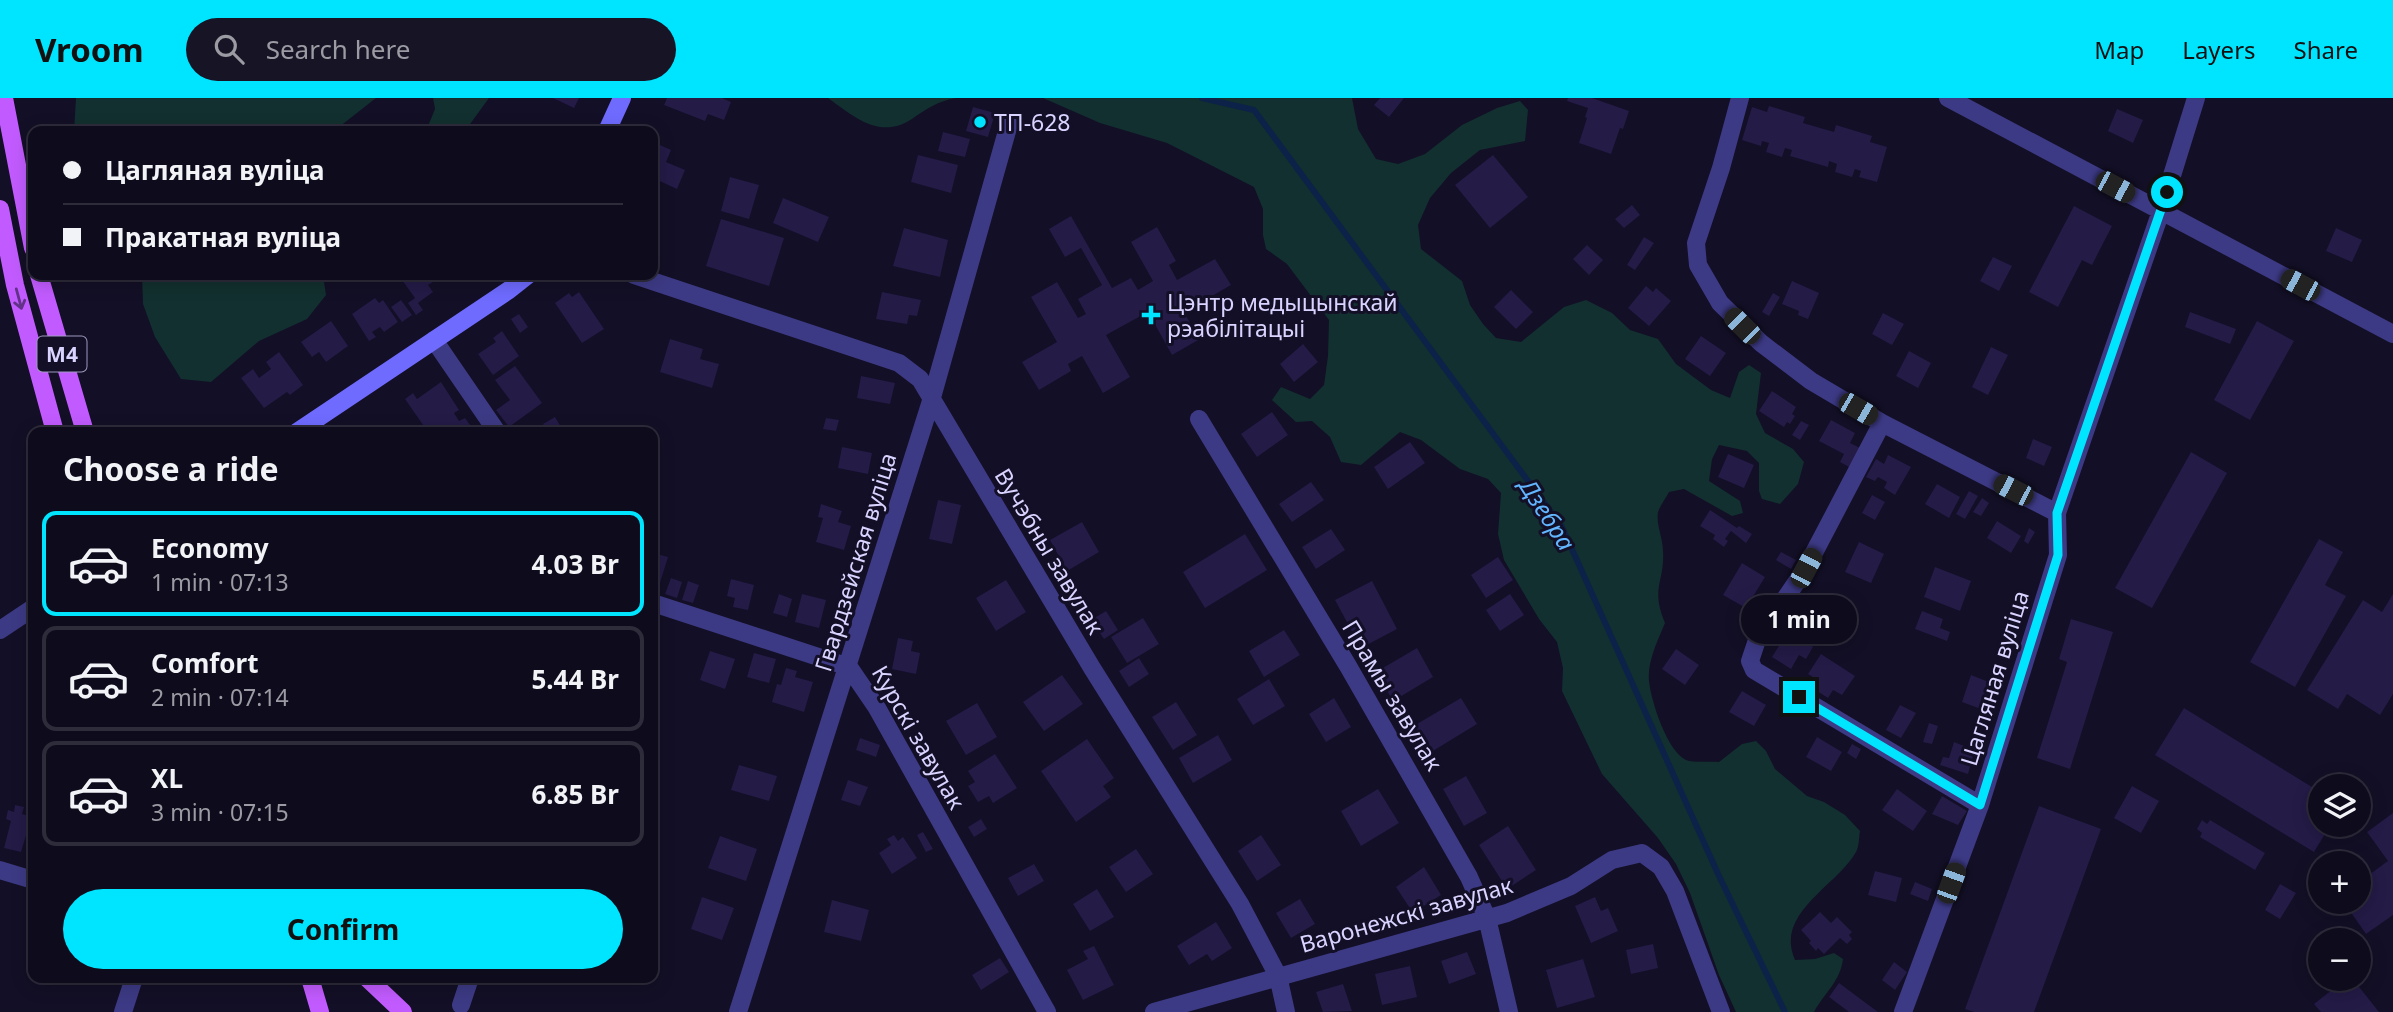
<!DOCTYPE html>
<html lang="en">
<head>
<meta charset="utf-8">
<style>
  body { margin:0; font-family:"Noto Sans",sans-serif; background:#171425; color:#f1f3f6; height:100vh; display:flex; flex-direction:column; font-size:26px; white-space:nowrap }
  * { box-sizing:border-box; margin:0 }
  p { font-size:23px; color:#9b9ba3 }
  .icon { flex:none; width:38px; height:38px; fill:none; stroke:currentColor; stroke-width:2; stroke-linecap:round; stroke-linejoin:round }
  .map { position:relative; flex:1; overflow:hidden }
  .sheet { position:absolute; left:28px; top:329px; width:630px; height:556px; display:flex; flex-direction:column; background:#0e0b1c; border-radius:14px; box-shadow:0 4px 18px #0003,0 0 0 2px #2e2b3b }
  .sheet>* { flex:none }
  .guide { position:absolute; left:28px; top:28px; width:630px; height:154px; border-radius:14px; box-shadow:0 4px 18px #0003,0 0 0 2px #2e2b3b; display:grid; align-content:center; height:154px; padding:0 35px; background:#0e0b1c }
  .fabs { position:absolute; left:2308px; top:676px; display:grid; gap:14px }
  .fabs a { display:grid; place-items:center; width:63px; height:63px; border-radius:50%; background:#0e0b1c; box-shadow:0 4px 18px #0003,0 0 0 2px #2e2b3b; font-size:35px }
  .end { position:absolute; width:32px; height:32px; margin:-16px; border:9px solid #00e5ff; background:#111; box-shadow:0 0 0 4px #111 }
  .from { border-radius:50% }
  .bubble { position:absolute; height:49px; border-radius:24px; background:#0e0b1c; box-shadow:0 4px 18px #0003,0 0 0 2px #2e2b3b; font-size:23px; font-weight:700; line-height:49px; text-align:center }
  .car { position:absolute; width:21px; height:42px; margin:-21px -10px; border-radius:9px; box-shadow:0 0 5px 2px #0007; background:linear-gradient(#222 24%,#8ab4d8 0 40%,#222 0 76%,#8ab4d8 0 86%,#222 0) }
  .guide b { display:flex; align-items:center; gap:24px; height:66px; font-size:26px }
  .guide b+b { border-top:2px solid #2e2b3b }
  .guide i { width:18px; height:18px; background:#f1f3f6 }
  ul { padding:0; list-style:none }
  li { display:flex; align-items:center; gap:21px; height:105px; margin:0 14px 10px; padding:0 21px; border:4px solid #2e2b3b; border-radius:14px }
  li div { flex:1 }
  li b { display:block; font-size:26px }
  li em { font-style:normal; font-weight:700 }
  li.selected { border-color:#00e5ff }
  li>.icon { width:63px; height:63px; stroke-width:1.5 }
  h2 { padding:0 35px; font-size:32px; line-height:84px }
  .primary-button { display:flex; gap:14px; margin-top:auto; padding:14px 35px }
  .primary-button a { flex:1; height:80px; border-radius:42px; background:#00e5ff; color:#111; font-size:28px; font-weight:700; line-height:80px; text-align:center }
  header { display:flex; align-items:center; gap:42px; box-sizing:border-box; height:98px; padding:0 35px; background:#00e5ff; color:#111 }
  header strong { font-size:33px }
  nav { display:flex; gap:38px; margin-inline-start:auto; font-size:24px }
  .search { width:490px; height:63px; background:#171425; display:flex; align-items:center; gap:18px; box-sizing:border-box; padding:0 24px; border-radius:38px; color:#9b9ba3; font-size:26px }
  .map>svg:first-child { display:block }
</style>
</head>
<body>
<header>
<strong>Vroom</strong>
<div class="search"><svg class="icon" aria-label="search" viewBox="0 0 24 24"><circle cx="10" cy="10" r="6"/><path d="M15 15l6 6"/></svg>Search here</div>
<nav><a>Map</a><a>Layers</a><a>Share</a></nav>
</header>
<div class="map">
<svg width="2393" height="914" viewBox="0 0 2393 914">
  <rect width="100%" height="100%" fill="#130f26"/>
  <path fill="#12302f" d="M76,0H376L334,33H74Z
    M433,0H489L465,33H426L435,11Z
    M828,0H956C938,3 926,11 912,21C880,42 854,19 828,0Z
    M1043,0H1352L1358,31L1376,61L1398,66L1425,56L1462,27L1497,10L1520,3L1528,12L1525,43L1480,52L1451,75L1430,100L1418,127L1421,151L1462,183L1470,207L1483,226L1496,240L1521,244L1564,209L1586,202L1612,215L1630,232L1658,241L1676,266L1711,292L1730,300L1739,274L1749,267L1761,275L1756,316L1765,335L1793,351L1804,364L1798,386L1780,406L1762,401L1759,393V365L1747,353L1719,347L1712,361L1709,383L1740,403L1743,415L1732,418L1684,391L1669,394C1666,400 1660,408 1658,414C1656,427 1663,440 1663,453C1665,484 1650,489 1665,525C1658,542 1647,564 1649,583C1651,603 1667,653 1686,662C1694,665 1710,663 1719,664L1742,646L1756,643L1766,653L1775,671L1807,698L1824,704L1845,717L1860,733C1859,739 1859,749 1856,754C1837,788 1774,815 1795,862L1815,861L1834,855L1843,861C1840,884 1825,894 1814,914H1736L1719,877L1690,795L1676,766L1658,740L1602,676L1562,593L1563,570L1557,544L1539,521L1504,462L1498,436L1501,395L1488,381L1460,371L1421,342L1400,334L1361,367L1341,364L1330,339L1312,323L1296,324L1272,302L1281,289L1310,301L1324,287L1328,258L1329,222L1287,166L1266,151L1263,137V111L1254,89L1167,45L1100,25Z
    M142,177H323L326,197L307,221L259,243L211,284L181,281L155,239L143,206Z"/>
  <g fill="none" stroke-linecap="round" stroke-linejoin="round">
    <path stroke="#0c2248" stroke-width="6" d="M1202,0L1254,12L1562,429L1719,778L1785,914"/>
  </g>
  <path fill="#241b47" d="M553,0H579L574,10Z
    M667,0H722L731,4L724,22L708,16L705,23L664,7Z
    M1380,0H1404L1389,19L1374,7Z
    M1568,0H1592L1629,13L1623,31L1620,30L1611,56L1579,45L1587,20L1585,19L1588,10L1567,3Z
    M1769,8L1805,19L1803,25L1834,34L1836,27L1872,38L1870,44L1887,49L1877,84L1859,79L1861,73L1855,71L1852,79L1835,74L1837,66L1829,63L1828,69L1790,58L1792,52L1785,50L1782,59L1766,54L1769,45L1762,43L1761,48L1742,42L1752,9L1767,14Z
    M973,9L995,15L988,39L966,33Z
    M2117,11L2143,22L2133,45L2108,33Z
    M943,34L970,41L965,59L938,53Z
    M653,44L671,52L666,64L685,72L677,91L653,80Z
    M918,57L958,67L951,95L911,84Z
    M1493,57L1528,99L1490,130L1455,87Z
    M730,79L759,87L749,121L721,113Z
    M783,100L829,119L818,144L773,125Z
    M1632,107L1640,117L1624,130L1615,121Z
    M2074,108L2112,128L2092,167L2082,162L2058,209L2029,194Z
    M1071,118L1112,190L1131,180L1138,192L1153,183L1131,144L1157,129L1176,163L1169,167L1177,182L1215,161L1231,187L1193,209L1190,202L1180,208L1200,241L1172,257L1148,214L1106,237L1130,279L1103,295L1082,258L1068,266L1071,273L1039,292L1022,264L1057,244L1031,199L1057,184L1078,220L1086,216L1078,201L1102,187L1081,150L1065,159L1049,131Z
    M721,121L784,140L769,188L706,168Z
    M904,130L948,142L940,179L893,168Z
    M2336,130L2362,142L2352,164L2326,153Z
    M1644,139L1654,145L1635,172L1627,167Z
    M1587,147L1603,162L1589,177L1573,161Z
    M1993,159L2012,168L1999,193L1980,183Z
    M410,177H433L436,182L428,187L433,194L418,205L423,212L416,217L408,205L415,200L402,182Z
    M1792,183L1819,195L1808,221L1798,217L1799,213L1782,206Z
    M1646,188L1653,194L1656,190L1671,203L1649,228L1628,210Z
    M1511,192L1533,214L1516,231L1494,209Z
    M579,194L604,231L582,245L555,205L569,195L572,199Z
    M882,194L921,202L917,218L909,217L907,226L876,221Z
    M1773,195L1780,199L1769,218L1762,214Z
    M375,200L379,205L383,202L398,224L384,234L380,229L372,234L376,239L369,243L352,216Z
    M401,202L412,217L402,224L391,209Z
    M2190,214L2236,231L2230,246L2185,229Z
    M1883,215L1904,226L1892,247L1872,236Z
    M519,216L528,229L520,235L511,221Z
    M331,223L348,248L326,264L319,254L312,259L301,244Z
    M2257,223L2294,243L2250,322L2214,302Z
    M502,233L519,258L493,277L478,256L496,244L493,240Z
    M1701,238L1726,255L1710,278L1685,261Z
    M670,241L703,251L700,261L719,266L712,290L660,274Z
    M1303,246L1318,264L1294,284L1280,266Z
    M1991,249L2008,257L1988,297L1972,289Z
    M1909,253L1931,265L1918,290L1896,278Z
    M279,254L303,287L290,297L287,294L264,310L241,280L253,271L259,280L271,271L266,264Z
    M515,268L542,305L509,329L496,312L510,302L495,282Z
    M861,278L895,285L890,306L857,300Z
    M441,284L459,312L454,315L459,323L465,320L470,327L465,331L468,334H428L405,301L413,295L417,301Z
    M1772,293L1796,309L1792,316L1795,318L1790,326L1787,324L1784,329L1759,313Z
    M1272,314L1288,337L1257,359L1241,336Z
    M555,319L564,334H539L546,330L543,326Z
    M826,320L839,322L836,333L823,331Z
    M1831,322L1855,335L1850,345L1860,350L1849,369L1840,364L1844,356L1819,343Z
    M1801,323L1809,327L1800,342L1792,337Z
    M2033,341L2052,349L2044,368L2026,360Z
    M1410,344L1425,365L1388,391L1374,369Z
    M842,349L872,355L868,376L838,370Z
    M2191,354L2227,375L2152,510L2115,490Z
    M1728,356L1754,367L1744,390L1718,379Z
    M1888,357L1911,369L1895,397L1884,390L1887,384L1878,379L1875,383L1866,379L1876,361L1884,366Z
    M1311,384L1324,402L1292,424L1279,406Z
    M1937,386L1960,399L1949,420L1925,406Z
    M1969,393L1978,398L1965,421L1956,416Z
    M1872,397L1885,404L1875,422L1862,415Z
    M1982,400L1989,405L1981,418L1973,414Z
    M938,402L961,407L952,446L929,441Z
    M821,406L842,413L838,424L851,428L844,452L816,444L823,420L818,419Z
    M1710,412L1737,430L1739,428L1752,436L1746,445L1731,433L1725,441L1728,443L1724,449L1713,441L1715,437L1700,428Z
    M1997,423L2021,438L2011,455L1987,440Z
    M1082,424L1099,454L1067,473L1050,442Z
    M2029,430L2035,434L2028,446L2024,443Z
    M1331,431L1345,452L1316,471L1302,449Z
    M1245,436L1267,472L1205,510L1183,474Z
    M2319,441L2343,454L2325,487L2346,498L2295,589L2250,564Z
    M1859,444L1884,456L1871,485L1845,474Z
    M1781,454L1796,462L1791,471L1776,462Z
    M653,455L668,459L659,488L653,486Z
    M1498,459L1513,482L1486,500L1471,477Z
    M1742,465L1765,479L1746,510L1723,497Z
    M1935,469L1971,483L1960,513L1924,499Z
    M671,480L682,484L677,500L665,496Z
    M731,481L754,487L748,512L733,509L735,500L727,498Z
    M1006,482L1026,514L996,533L976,500Z
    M688,483L699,487L693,505L682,502Z
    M1372,483L1397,531L1361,550L1335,502Z
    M779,496L792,501L787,519L773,515Z
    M802,496L826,502L819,530L795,524Z
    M1510,496L1524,517L1500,533L1486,512Z
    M2393,496V596L2380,617L2347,596L2338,611L2307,592L2363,502L2382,514Z
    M1106,513L1118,532L1104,541L1091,522Z
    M1922,513L1943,521L1940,530L1950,534L1947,543L1915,531Z
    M1143,520L1159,546L1127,565L1111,539Z
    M2071,521L2113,534L2070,671L2037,660L2067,564L2059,561Z
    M1284,532L1300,557L1264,579L1249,553Z
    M1791,535L1813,549L1806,561L1799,557L1791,571L1772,559L1780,546L1784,548Z
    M898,540L913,543L911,553L920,555L916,576L892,571Z
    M1417,550L1433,579L1393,603L1376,574Z
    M1676,551L1699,567L1685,587L1662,571Z
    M710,553L735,561L725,591L700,582Z
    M754,555L776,561L769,585L747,579Z
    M1821,556L1855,578L1842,597L1833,592L1828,600L1806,586L1813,579L1808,576Z
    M1139,560L1149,576L1129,589L1119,573Z
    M786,570L797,573L795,579L813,584L804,614L772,604L777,586L781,587Z
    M1062,577L1083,606L1044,633L1023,604Z
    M1971,577L1999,588L1989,614L1962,604Z
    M1269,581L1285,608L1253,627L1237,601Z
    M1742,593L1766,607L1754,628L1729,614Z
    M1334,600L1351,629L1326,644L1309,616Z
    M1461,600L1477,626L1428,656L1412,629Z
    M1176,604L1197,637L1173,652L1152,619Z
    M977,605L997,639L966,657L946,623Z
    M1900,607L1916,615L1901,640L1886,632Z
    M2184,610L2320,694V726H2331L2314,754L2155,657Z
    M1929,625L1938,628L1932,646L1923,644Z
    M1975,630L1988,636L1985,647L1971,641Z
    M1218,637L1232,662L1193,685L1179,660Z
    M1817,639L1842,654L1831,673L1806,659Z
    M860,640L880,647L876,659L856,652Z
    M1087,641L1114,680L1103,688L1111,699L1076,724L1041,673Z
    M1954,644L1964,648L1963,651L1974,654L1968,676L1940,667L1943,659L1949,660Z
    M1852,646L1861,651L1856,661L1847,655Z
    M995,656L1017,690L993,705L989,698L978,704L968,688L975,684L968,673Z
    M739,667L777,678L769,703L731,692Z
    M1466,678L1487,715L1464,728L1443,691Z
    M848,682L868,689L860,708L841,702Z
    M2132,688L2159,703L2141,735L2114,720Z
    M1378,691L1399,725L1361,748L1341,713Z
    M1897,691L1927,713L1913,733L1882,712Z
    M1942,698L1967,713L1958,727L1932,716Z
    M15,707L24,709L22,716L33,719V728L29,727L21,754L4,750L11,723L6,721L8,712L14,714Z
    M2039,708L2101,731L2034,914H1974L1965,911Z
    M2393,715V817L2366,836L2343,803H2359V784L2388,763L2367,734Z
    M981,721L987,731L974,739L968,729Z
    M2202,722L2207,726L2210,722L2265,755L2255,772L2200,739L2202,735L2197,731Z
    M1508,728L1536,772L1507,791L1479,747Z
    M923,734L933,751L926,754L917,737Z
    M894,737L898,743L903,739L917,760L892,776L879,755L891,747L887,741Z
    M1261,737L1281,767L1257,783L1238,753Z
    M720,738L757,751L746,783L708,770Z
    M1136,751L1153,776L1126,794L1109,769Z
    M1034,766L1044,783L1018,798L1008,780Z
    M1424,769L1441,797L1413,815L1396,789Z
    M1875,773L1902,780L1896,804L1868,797Z
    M1915,784L1932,791L1928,803L1910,796Z
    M2280,786L2296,795L2280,821L2265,812Z
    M1097,791L1114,819L1090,833L1073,806Z
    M702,799L734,810L722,842L691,831Z
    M1595,799L1601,813L1608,810L1618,833L1591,845L1575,808Z
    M1300,801L1315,826L1291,840L1276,815Z
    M832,802L869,812L861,843L824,834Z
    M1820,814L1831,825L1837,819L1852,834L1849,837L1852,841L1847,846L1840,840L1824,856L1818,850L1816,853L1809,845L1811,843L1801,832Z
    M1216,824L1232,850L1212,863L1207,856L1189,867L1177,848Z
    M1653,846L1658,870L1631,876L1626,852Z
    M1094,848L1114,887L1083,902L1067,872L1088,861L1083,853Z
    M1467,854L1476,876L1449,886L1441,863Z
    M1000,860L1009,874L981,892L972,877Z
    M1583,861L1595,899L1557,910L1546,872Z
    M1894,864L1907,874L1895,892L1882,882Z
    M1410,868L1417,899L1382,907L1375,876Z
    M2347,880H2352L2379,914H2321L2314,906Z
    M1839,885L1878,914H1849L1829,899Z
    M1343,886L1352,913L1323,914L1316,894Z"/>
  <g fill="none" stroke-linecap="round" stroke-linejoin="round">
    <path stroke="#3d3a85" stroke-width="18" d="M1740,0L1721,70L1696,145L1698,167L1720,205L1761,245L1811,283L1882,325L2057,415
      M1948,0L2393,236
      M634,177L899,265L920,281L1092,570L1240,806L1278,878L1286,914
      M434,242L497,334
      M1199,321L1348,568L1469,779L1487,820L1509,914
      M1882,325L1806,470L1757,542L1750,563L1754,572L1980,707
      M653,505L849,569L877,610L1047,914
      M0,532L33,510
      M0,772L33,782
      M461,907L470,880
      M123,914L134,880
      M738,914L931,303L1009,26
      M1154,914L1507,815L1571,788L1612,762L1642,755L1661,769L1675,793L1721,914
      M1903,914L1980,707L2058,457L2057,415L2161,113L2196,0"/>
    <path stroke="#6f6bff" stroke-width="18" d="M607,33L622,0
      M297,334L509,192L528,177"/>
    <path stroke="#c25bff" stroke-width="18" d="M4,0L33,150
      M0,111L15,187L55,334
      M39,177L85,334
      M310,880L320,914
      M367,880L403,914"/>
  </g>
  <defs><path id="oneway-shaft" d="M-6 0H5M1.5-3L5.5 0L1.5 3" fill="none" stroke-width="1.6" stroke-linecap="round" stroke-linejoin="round" transform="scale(1.75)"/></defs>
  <use stroke="#623188" href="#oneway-shaft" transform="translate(19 201) rotate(75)"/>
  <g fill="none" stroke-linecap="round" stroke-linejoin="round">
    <path stroke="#00e5ff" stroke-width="9" d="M1799,599L1980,707L2058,457L2057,415L2167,94"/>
  </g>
  <g fill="#00e5ff" stroke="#130f26" stroke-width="2.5">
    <circle cx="980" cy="24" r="7"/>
    <path d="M1147.5 206.5h7v7h7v7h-7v7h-7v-7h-7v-7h7z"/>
  </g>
  <g text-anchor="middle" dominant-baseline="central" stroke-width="6" stroke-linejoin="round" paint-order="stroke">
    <rect fill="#130f26" stroke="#9e99be" stroke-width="2" x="37.5" y="238.5" width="49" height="35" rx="5"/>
    <g font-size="21" font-weight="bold" fill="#d9d4ff">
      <text x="62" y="256">М4</text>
    </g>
    <g font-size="23" fill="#d9d4ff" stroke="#130f26" text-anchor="start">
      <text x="994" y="24">ТП-628</text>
      <text x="1167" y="204">Цэнтр медыцынскай<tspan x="1167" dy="26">рэабілітацыі</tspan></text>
    </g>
    <g font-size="23" fill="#d9d4ff" stroke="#130f26">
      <text transform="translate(1050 453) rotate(59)">Вучэбны завулак</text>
      <text transform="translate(855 464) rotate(-73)">Гвардзейская вуліца</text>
      <text transform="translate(1994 580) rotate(-73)">Цагляная вуліца</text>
      <text transform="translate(1393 597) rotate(59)">Прамы завулак</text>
      <text transform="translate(919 639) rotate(60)">Курскі завулак</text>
      <text transform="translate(1406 816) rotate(-16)">Варонежскі завулак</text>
    </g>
    <g font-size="24" font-style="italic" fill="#62b6ff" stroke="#130f26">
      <text transform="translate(1548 416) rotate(57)">Дзебра</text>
    </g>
  </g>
</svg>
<div class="fabs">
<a><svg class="icon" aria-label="layers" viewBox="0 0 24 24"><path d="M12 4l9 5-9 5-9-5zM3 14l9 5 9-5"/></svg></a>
<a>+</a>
<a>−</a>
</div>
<i class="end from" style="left:2167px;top:94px"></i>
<i class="end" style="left:1799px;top:599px"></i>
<div class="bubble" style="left:1741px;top:497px;width:116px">1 min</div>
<i class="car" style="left:2115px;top:89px;rotate:118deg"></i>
<i class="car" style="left:2300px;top:187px;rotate:298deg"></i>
<i class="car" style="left:1742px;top:228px;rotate:315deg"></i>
<i class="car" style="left:1858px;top:311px;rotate:120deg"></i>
<i class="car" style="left:2013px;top:392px;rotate:297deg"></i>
<i class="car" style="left:1806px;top:470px;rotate:28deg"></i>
<i class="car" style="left:1951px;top:785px;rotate:20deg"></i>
<div class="guide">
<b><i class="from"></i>Цагляная вуліца</b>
<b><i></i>Пракатная вуліца</b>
</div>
<section class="sheet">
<h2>Choose a ride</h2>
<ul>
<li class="selected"><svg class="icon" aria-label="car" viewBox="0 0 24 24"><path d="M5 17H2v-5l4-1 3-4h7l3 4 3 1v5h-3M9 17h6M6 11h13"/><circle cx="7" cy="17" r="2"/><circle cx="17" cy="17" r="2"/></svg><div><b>Economy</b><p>1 min · 07:13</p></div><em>4.03 Br</em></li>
<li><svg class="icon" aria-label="car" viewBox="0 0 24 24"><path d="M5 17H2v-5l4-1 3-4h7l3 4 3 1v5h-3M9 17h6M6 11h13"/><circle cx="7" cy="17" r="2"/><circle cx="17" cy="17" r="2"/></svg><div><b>Comfort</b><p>2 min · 07:14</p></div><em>5.44 Br</em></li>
<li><svg class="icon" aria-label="car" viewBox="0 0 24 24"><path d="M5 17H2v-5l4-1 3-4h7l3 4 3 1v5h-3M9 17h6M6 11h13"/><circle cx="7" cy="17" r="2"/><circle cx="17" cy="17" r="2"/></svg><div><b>XL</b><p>3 min · 07:15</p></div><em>6.85 Br</em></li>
</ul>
<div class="primary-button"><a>Confirm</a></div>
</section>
</div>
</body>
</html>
